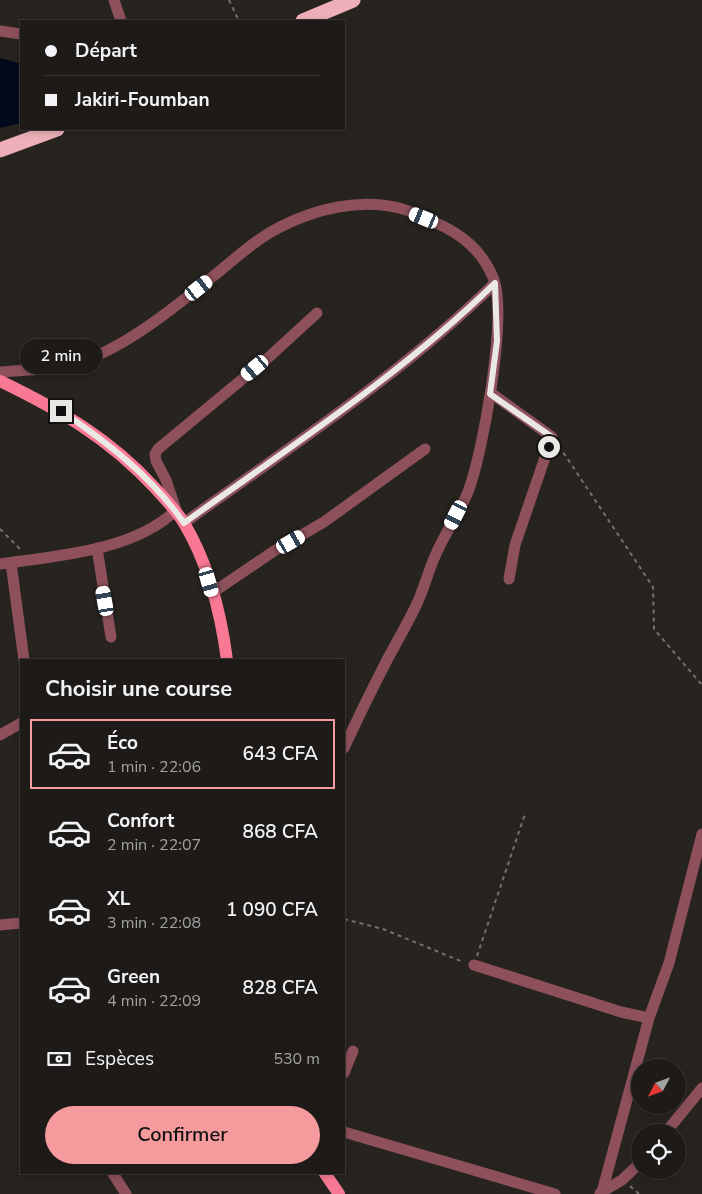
<!DOCTYPE html>
<html lang="fr">
<head>
<meta charset="utf-8">
<style>
  body { margin:0; font-family:"Nunito Sans",sans-serif; background:#252320; color:#f1f3f6; height:100vh; display:flex; flex-direction:column; font-size:19px; white-space:nowrap }
  * { box-sizing:border-box; margin:0 }
  p { font-size:16px; color:#a0a1a1 }
  .icon { flex:none; width:28px; height:28px; fill:none; stroke:currentColor; stroke-width:2; stroke-linecap:round; stroke-linejoin:round }
  .map { position:relative; flex:1; overflow:hidden }
  .side { position:absolute; left:20px; top:659px; width:325px; height:515px; display:flex; flex-direction:column; background:#1d1a17; border-radius:0px; box-shadow:0 2px 8px #0003,0 0 0 1px #3b3836 }
  .side>* { flex:none }
  .hud { position:absolute; left:20px; top:20px; width:325px; height:110px; border-radius:0px; box-shadow:0 2px 8px #0003,0 0 0 1px #3b3836; display:grid; align-content:center; height:110px; padding:0 25px; background:#1d1a17 }
  .needle { width:32px; rotate:229deg }
  .tools { position:absolute; left:631px; top:1059px; display:grid; gap:10px }
  .tools a { display:grid; place-items:center; width:55px; height:55px; border-radius:50%; background:#1d1a17; box-shadow:0 2px 8px #0003,0 0 0 1px #3b3836; font-size:25px }
  .end { position:absolute; width:22px; height:22px; margin:-11px; border:6px solid #eae8e5; background:#111; box-shadow:0 0 0 2px #111 }
  .from { border-radius:50% }
  .bubble { position:absolute; height:35px; border-radius:18px; background:#1d1a17; box-shadow:0 2px 8px #0003,0 0 0 1px #3b3836; font-size:16px; font-weight:600; line-height:35px; text-align:center }
  .car { position:absolute; width:15px; height:30px; margin:-15px -8px; border-radius:6px; box-shadow:0 0 4px 1px #0007; background:linear-gradient(#fff 24%,#345 0 40%,#fff 0 76%,#345 0 86%,#fff 0) }
  .hud b { display:flex; align-items:center; gap:18px; height:48px; font-size:19px }
  .hud b+b { border-top:1px solid #3b3836 }
  .hud i { width:12px; height:12px; background:#f1f3f6 }
  ul { padding:0; list-style:none }
  li { display:flex; align-items:center; gap:15px; height:70px; margin:0 10px 8px; padding:0 15px; border:2px solid transparent; border-radius:0px }
  li div { flex:1 }
  li b { display:block; font-size:19px }
  li em { font-style:normal; font-weight:600 }
  li.on { border-color:#f59b9d }
  li>.icon { width:45px; height:45px; stroke-width:1.5 }
  h2 { padding:0 25px; font-size:22px; line-height:60px }
  .pay { display:flex; align-items:center; gap:12px; height:55px; padding:0 25px; font-size:19px }
  .pay p { margin-inline-start:auto }
  .button { display:flex; gap:10px; margin-top:auto; padding:10px 25px }
  .button a { flex:1; height:58px; border-radius:30px; background:#f59b9d; color:#111; font-size:20px; font-weight:600; line-height:58px; text-align:center }
  .map>svg:first-child { display:block }
</style>
</head>
<body>
<div class="map">
<svg width="702" height="1194" viewBox="0 0 702 1194">
  <rect width="100%" height="100%" fill="#27231f"/>
  <path fill="#000a1c" d="M0,58L21,64V123L0,128Z"/>
  <g fill="none" stroke-linecap="round" stroke-linejoin="round">
    <path stroke="#74716d" stroke-width="2" stroke-dasharray="4 4" stroke-linecap="butt" d="M229,0L239,21
      M559,446L653,587L654,629L702,685
      M0,529L21,550
      M344,919L383,929L463,962
      M477,956L525,814
      M630,1186L639,1194"/>
    <path stroke="#8e515c" stroke-width="11" d="M114,0L121,21
      M0,31L21,34
      M0,372C28,370 58,369 85,360C127,346 176,306 211,278C233,261 254,240 280,227C315,209 360,198 399,208C411,211 423,217 434,222C462,234 483,251 494,280C507,318 483,453 468,492C459,513 445,533 436,554C429,569 425,585 419,599C409,622 395,644 384,666C370,693 357,720 344,748
      M491,393L552,437L515,545L509,579
      M184,523C290,447 402,374 495,283
      M97,548L111,637
      M11,563L24,660
      M0,564C56,556 134,551 176,510L166,480L156,461L155,454L158,449L269,357L317,313
      M212,593L274,551L324,522L425,449
      M0,735L21,723
      M0,925L21,923
      M474,965L621,1012L649,1018
      M344,1073L353,1051
      M344,1132L555,1194
      M666,1132L702,1088
      M112,1172L126,1194
      M602,1192L649,1018L669,963L702,834
      M600,1193L622,1180L640,1163"/>
    <path stroke="#f97994" stroke-width="12" d="M0,381C60,410 109,438 155,488C165,499 176,510 184,523C208,563 221,614 227,660
      M324,1172L339,1194"/>
    <path stroke="#eeafb9" stroke-width="15" d="M303,21L353,0
      M0,150L57,129"/>
  </g>
  <g fill="none" stroke-linecap="round" stroke-linejoin="round">
    <path stroke="#eae8e5" stroke-width="6" d="M61,411C107,442 152,477 184,523C290,447 402,374 495,283L497,341L490,394L552,437L549,447"/>
  </g>
</svg>
<div class="tools">
<a><svg class="needle" viewBox="-14 -14 28 28"><path d="M0-13l5 13h-10z" fill="#e53935"/><path d="M0 13l5-13h-10z" fill="#a0a1a1"/></svg></a>
<a><svg class="icon" aria-label="locate" viewBox="0 0 24 24"><circle cx="12" cy="12" r="6"/><path d="M12 2v4M12 18v4M2 12h4M18 12h4"/></svg></a>
</div>
<i class="end from" style="left:549px;top:447px"></i>
<i class="end" style="left:61px;top:411px"></i>
<div class="bubble" style="left:20px;top:339px;width:82px">2 min</div>
<i class="car" style="left:424px;top:218px;rotate:292deg"></i>
<i class="car" style="left:199px;top:288px;rotate:52deg"></i>
<i class="car" style="left:255px;top:368px;rotate:230deg"></i>
<i class="car" style="left:456px;top:515px;rotate:207deg"></i>
<i class="car" style="left:291px;top:542px;rotate:60deg"></i>
<i class="car" style="left:209px;top:582px;rotate:164deg"></i>
<i class="car" style="left:105px;top:601px;rotate:350deg"></i>
<div class="hud">
<b><i class="from"></i>Départ</b>
<b><i></i>Jakiri-Foumban</b>
</div>
<section class="side">
<h2>Choisir une course</h2>
<ul>
<li class="on"><svg class="icon" aria-label="car" viewBox="0 0 24 24"><path d="M5 17H2v-5l4-1 3-4h7l3 4 3 1v5h-3M9 17h6M6 11h13"/><circle cx="7" cy="17" r="2"/><circle cx="17" cy="17" r="2"/></svg><div><b>Éco</b><p>1 min · 22:06</p></div><em>643 CFA</em></li>
<li><svg class="icon" aria-label="car" viewBox="0 0 24 24"><path d="M5 17H2v-5l4-1 3-4h7l3 4 3 1v5h-3M9 17h6M6 11h13"/><circle cx="7" cy="17" r="2"/><circle cx="17" cy="17" r="2"/></svg><div><b>Confort</b><p>2 min · 22:07</p></div><em>868 CFA</em></li>
<li><svg class="icon" aria-label="car" viewBox="0 0 24 24"><path d="M5 17H2v-5l4-1 3-4h7l3 4 3 1v5h-3M9 17h6M6 11h13"/><circle cx="7" cy="17" r="2"/><circle cx="17" cy="17" r="2"/></svg><div><b>XL</b><p>3 min · 22:08</p></div><em>1 090 CFA</em></li>
<li><svg class="icon" aria-label="car" viewBox="0 0 24 24"><path d="M5 17H2v-5l4-1 3-4h7l3 4 3 1v5h-3M9 17h6M6 11h13"/><circle cx="7" cy="17" r="2"/><circle cx="17" cy="17" r="2"/></svg><div><b>Green</b><p>4 min · 22:09</p></div><em>828 CFA</em></li>
</ul>
<div class="pay"><svg class="icon" aria-label="cash" viewBox="0 0 24 24"><path d="M3 7h18v10H3z"/><circle cx="12" cy="12" r="2"/></svg>Espèces<p>530 m</p></div>
<div class="button"><a>Confirmer</a></div>
</section>
</div>
</body>
</html>
